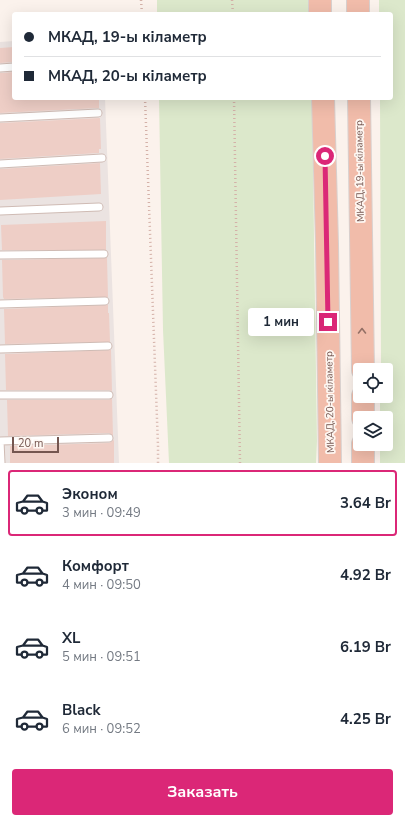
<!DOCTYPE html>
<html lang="ru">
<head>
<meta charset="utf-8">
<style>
  body { margin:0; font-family:"Nunito Sans",sans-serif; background:#f2f2f3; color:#1f2937; height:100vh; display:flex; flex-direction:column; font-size:15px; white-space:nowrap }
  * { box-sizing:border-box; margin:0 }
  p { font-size:13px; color:#747a83 }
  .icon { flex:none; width:22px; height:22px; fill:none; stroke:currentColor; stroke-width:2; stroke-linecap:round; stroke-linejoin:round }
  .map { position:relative; height:463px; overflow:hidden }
  .side { display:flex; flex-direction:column; background:#fff; flex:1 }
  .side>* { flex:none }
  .guide { position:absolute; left:12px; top:12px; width:381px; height:88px; border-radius:4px; box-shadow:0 4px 16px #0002; display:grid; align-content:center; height:88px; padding:0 12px; background:#fff }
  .tools { position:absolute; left:353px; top:363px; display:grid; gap:8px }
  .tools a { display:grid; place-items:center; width:40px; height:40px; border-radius:4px; background:#fff; box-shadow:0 4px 16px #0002; font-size:20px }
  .scale { position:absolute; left:12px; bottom:10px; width:47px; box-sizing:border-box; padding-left:4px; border:2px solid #755650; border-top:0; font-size:11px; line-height:14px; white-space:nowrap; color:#755650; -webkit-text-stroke:3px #fef7f2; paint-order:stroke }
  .end { position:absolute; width:18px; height:18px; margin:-9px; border:5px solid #db2777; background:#fff; box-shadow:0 0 0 2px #fff }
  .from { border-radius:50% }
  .bubble { position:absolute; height:28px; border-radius:4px; background:#fff; box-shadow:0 4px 16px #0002; font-size:13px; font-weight:700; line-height:28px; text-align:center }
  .guide b { display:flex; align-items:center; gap:14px; height:38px; font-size:15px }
  .guide b+b { border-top:1px solid #e0e1e3 }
  .guide i { width:10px; height:10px; background:#1f2937 }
  ul { padding:7px 0 0; list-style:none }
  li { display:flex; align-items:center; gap:12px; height:66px; margin:0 8px 6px; padding:0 4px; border:2px solid transparent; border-radius:4px }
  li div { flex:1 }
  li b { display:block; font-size:15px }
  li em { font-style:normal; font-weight:700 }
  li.on { border-color:#db2777 }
  li>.icon { width:36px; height:36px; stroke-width:1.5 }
  .primary-button { display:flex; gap:8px; margin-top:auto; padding:8px 12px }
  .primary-button a { flex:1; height:46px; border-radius:4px; background:#db2777; color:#fff; font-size:16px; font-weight:700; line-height:46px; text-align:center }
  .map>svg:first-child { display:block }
</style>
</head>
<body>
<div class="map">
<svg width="405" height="463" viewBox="0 0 405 463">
  <rect width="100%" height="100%" fill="#fbf2ec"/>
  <path fill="#ebe3e1" d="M14,41V98H105L119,463H0V42Z"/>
  <path fill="#dce8cb" d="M157,0H311V14H157Z
    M379,0H405V463H380V444H386V418H380V396H386V370H381L380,98H391V14H379Z
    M159,98H312L317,441L316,463H169L163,330Z"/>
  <path fill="#eecec6" d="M14,47V62L0,63V48Z
    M14,72V98H99V108L0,113V73Z
    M100,118L101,149H99V153L0,159V123Z
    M100,163L101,194L0,200V169Z
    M106,221V250H2L1,225Z
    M107,258L108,297L4,299L3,297L2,260Z
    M108,305V313H109L110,342L5,344L4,309Z
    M111,350L112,391L109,390H6L5,354Z
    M112,398L113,436L109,433L8,436L7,400H109Z
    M114,440V463H10V446L109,443Z"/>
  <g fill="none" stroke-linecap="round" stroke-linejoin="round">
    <defs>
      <path id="service" d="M0,68L14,67
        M0,118L98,113
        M0,164L102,158
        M0,211L99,207
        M0,255L104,254
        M0,304L105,301
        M0,349L108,346
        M0,395H109
        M1,463L0,441L109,438"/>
      <path id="trunk" d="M320,0V14
        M358,0V14
        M323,98L327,244L330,463
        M359,98L363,370
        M363,396V418
        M363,444V463"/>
    </defs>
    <use href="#service" stroke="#cfbbb4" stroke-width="9"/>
    <use href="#trunk" stroke="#d8d0ce" stroke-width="24"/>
    <path stroke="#d4b1a8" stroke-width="2.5" stroke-dasharray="1 3" stroke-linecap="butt" d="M141,0L142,14
      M232,0L233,14
      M145,98L158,446V463
      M234,98L240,463"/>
    <use href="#service" stroke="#fff" stroke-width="7"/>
    <use href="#trunk" stroke="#f1bcaa" stroke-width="22"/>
  </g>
  <defs><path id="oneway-chevron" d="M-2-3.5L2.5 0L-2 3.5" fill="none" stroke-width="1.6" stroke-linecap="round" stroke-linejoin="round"/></defs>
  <use stroke="#947066" href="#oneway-chevron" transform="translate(362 331) rotate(-90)"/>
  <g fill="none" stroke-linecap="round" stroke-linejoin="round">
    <path stroke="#db2777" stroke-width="5" d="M325,156L328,322"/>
  </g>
  <g text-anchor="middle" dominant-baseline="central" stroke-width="3.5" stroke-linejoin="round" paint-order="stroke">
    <g font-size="10" fill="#755650" stroke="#fef7f2">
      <text transform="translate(360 171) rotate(-91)">МКАД, 19-ы кіламетр</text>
      <text transform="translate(330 402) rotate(-91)">МКАД, 20-ы кіламетр</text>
    </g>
  </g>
</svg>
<div class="tools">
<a><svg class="icon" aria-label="locate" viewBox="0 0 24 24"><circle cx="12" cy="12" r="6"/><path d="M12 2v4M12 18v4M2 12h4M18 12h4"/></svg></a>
<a><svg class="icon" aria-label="layers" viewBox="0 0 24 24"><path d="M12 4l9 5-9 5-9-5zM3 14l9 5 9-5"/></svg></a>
</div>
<div class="scale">20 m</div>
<i class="end from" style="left:325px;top:156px"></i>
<i class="end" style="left:328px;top:322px"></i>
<div class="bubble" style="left:248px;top:308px;width:66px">1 мин</div>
<div class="guide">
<b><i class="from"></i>МКАД, 19-ы кіламетр</b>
<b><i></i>МКАД, 20-ы кіламетр</b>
</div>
</div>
<section class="side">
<ul>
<li class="on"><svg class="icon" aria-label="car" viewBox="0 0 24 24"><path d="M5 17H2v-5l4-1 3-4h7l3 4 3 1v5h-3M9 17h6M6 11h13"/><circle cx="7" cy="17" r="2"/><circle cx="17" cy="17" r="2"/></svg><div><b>Эконом</b><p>3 мин · 09:49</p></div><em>3.64 Br</em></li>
<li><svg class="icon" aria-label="car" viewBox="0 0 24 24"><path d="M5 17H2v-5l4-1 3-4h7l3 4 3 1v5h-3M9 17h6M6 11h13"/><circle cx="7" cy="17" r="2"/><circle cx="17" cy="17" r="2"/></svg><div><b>Комфорт</b><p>4 мин · 09:50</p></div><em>4.92 Br</em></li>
<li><svg class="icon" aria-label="car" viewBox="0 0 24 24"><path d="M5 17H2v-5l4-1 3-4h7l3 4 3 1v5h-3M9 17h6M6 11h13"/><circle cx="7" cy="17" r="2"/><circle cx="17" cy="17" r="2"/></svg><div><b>XL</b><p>5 мин · 09:51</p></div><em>6.19 Br</em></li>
<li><svg class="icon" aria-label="car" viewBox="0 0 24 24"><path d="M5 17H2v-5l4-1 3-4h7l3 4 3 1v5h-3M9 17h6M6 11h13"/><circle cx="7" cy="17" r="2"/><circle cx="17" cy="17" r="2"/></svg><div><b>Black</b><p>6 мин · 09:52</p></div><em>4.25 Br</em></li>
</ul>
<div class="primary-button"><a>Заказать</a></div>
</section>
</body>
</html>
